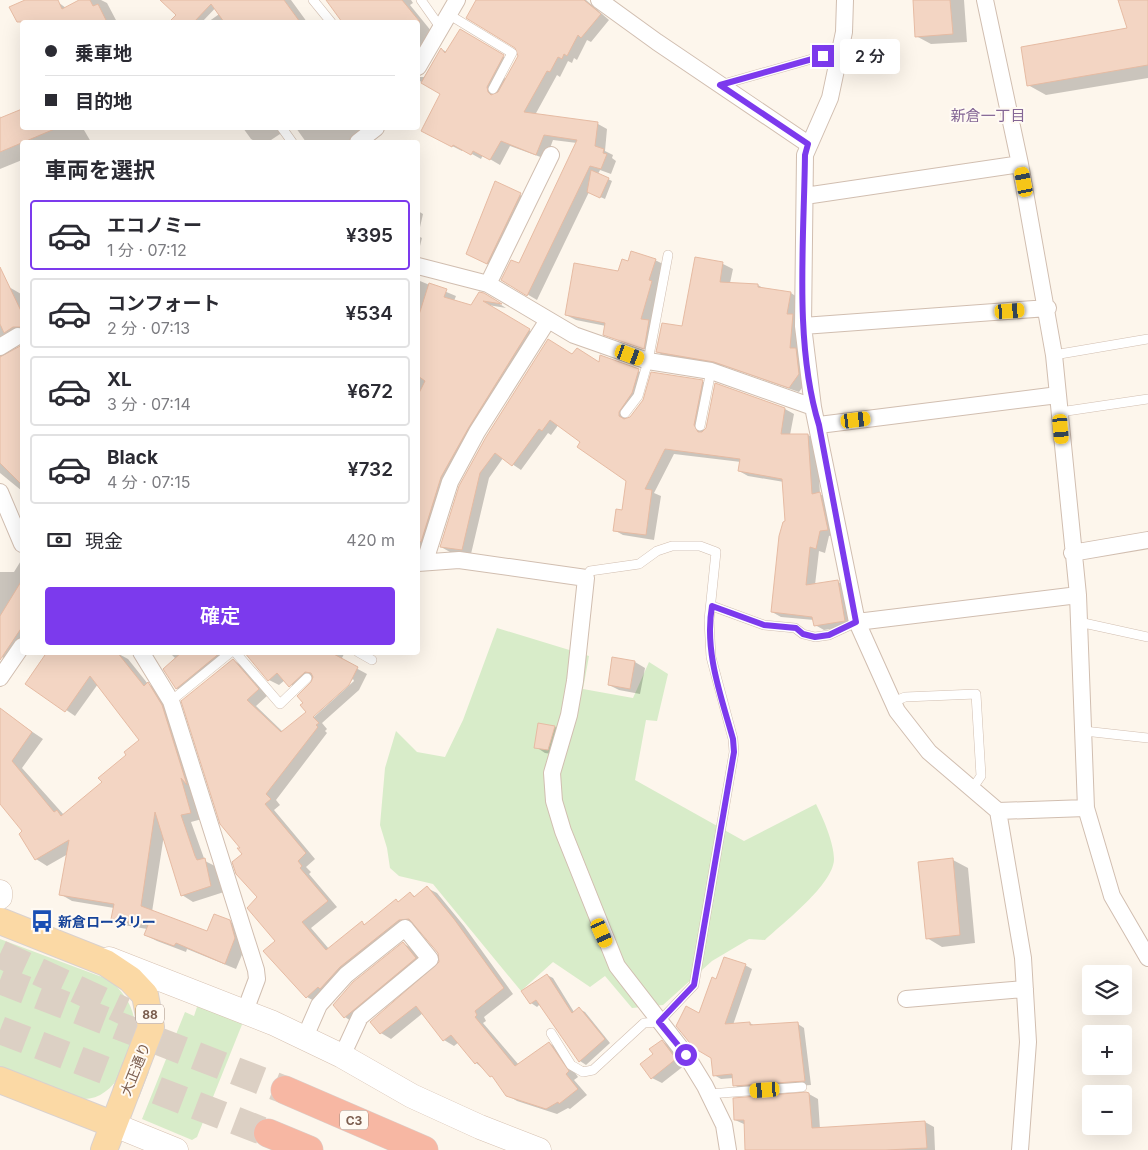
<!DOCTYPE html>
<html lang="ja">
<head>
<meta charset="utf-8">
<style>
  body { margin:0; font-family:Inter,"Noto Sans JP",sans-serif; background:#f7f7f7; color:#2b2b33; height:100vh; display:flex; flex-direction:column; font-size:19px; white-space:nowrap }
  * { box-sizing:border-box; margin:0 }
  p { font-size:16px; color:#7c7c81 }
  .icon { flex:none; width:28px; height:28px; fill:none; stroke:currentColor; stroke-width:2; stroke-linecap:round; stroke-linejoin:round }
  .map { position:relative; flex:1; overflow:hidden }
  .sheet { position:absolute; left:20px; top:140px; width:400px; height:515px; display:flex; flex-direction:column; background:#fff; border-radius:5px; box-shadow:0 5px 20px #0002 }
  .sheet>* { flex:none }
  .banner { position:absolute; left:20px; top:20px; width:400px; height:110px; border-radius:5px; box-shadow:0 5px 20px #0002; display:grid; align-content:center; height:110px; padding:0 25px; background:#fff }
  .tools { position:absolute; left:1082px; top:965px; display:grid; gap:10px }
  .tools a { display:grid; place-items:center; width:50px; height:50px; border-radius:5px; background:#fff; box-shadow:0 5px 20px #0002; font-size:25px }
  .end { position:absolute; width:22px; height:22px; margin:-11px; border:6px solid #7c3aed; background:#fff; box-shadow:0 0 0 2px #fff }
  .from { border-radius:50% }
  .bubble { position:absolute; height:35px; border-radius:5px; background:#fff; box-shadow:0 5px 20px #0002; font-size:16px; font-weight:600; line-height:35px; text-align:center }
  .car { position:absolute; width:15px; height:30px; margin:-15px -8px; border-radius:6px; box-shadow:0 0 4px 1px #0007; background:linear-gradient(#f5c518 24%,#345 0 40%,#f5c518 0 76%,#345 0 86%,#f5c518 0) }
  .banner b { display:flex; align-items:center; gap:18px; height:48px; font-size:19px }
  .banner b+b { border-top:1px solid #e1e1e2 }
  .banner i { width:12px; height:12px; background:#2b2b33 }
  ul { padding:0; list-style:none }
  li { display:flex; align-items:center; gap:15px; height:70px; margin:0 10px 8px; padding:0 15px; border:2px solid #e1e1e2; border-radius:5px }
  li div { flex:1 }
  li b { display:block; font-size:19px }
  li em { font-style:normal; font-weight:600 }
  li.on { border-color:#7c3aed }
  li>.icon { width:45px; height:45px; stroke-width:1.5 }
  h2 { padding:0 25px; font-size:22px; line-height:60px }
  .pay { display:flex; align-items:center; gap:12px; height:55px; padding:0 25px; font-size:19px }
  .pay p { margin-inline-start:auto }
  .primary-button { display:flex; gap:10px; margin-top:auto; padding:10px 25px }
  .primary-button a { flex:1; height:58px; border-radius:5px; background:#7c3aed; color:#fff; font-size:20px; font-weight:600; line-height:58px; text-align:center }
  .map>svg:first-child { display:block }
</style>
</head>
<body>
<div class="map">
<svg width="1148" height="1150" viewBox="0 0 1148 1150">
  <rect width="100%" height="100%" fill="#fdf6ec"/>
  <path fill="#d8ecc9" d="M497,628L589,656L583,689L633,698L649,662L668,674L657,721L646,720L635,780L744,841L816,804C823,818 834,843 834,859C834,884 783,923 765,940L749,939L712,961L663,1005L632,1008L605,976L590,987L553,962L521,991L433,884L399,876L390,868L387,848L380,825L385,768L396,731L417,752L445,757L463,720Z
    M0,939L110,980C121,990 131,1002 134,1018C139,1046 118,1101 82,1099C76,1099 67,1094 61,1091C41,1083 20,1075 0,1067Z
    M198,1004L243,1022L197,1137L192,1140L142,1119L185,1012L194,1016Z"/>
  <path fill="#0003" fill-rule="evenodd" d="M28,0H55L66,8L82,0H101L107,3L117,22H24L12,7Z
    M161,0H223L202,22H189Z
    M239,0H291L307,22H208Z
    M328,0H411L413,3L410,5L436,37L418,68V77H424L441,49L447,52L461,30L512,62L504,78L507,79L519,56V50L478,0H586L609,20L591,42L587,40L577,60L574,58L572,63L568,61L560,77L557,75L535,115L598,124L607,129L605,151L613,155L612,158L616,161L611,174L600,170L598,174L612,181L605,199L589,192L537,300L503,280L520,265L577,143L553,140L546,159L510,146L500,165L483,155L481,159L463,149L462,151L432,136L441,93L418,80V22H345Z
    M914,0H964L967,42L931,44L916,36Z
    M1119,0H1148V78L1046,95L1028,85L1128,29Z
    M22,110V128H79L84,130L91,142H22V160L0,169V116L1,119Z
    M243,128H289L268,142H256L251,139Z
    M296,128H372L355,142H306Z
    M496,183L530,200L497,269L467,254Z
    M418,211L423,214L418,236L422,238L418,254Z
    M696,259L723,264L733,269L730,283L758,285L766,290L791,293L800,299L808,380L799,392L724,366L667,357L657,352L683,328Z
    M655,260L665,265L654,353L604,334L606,326L576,320L566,315L629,263Z
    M418,276L420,281L456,296L454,301L472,306L484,294L506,308L488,305L539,336L478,432L426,554L418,551Z
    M9,287L21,294L22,297V335L3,348V357L22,345V491L0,473V291Z
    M573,356L600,363L601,356L648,375L641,398L625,420L702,381L711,386L703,433L785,409L794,414L790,435H808L817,440L820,494L828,499L836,534L829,536L825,553L819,551L815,585L838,582L847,587L853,625L824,630L815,625L814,620L781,617L772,612L786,522L784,482L748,476L739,471L741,462L674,454L654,493L661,496L654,540L623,535L614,530L623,512L627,480L559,424L551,435L548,433L521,470L503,458L489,478L471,554L450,552L441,547L460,486Z
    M22,559V647L12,663L0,656V572H14Z
    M175,652H238L186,694L176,688V659L172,655Z
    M245,652H345L341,660L367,674L359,690L322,723L327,729L325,731L327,733L276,800L280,805L274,810L315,859L306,867L311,872L309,874L337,907L311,928L329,949L362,923L366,925L411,894L416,897L427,888L437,893L464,926L513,994L484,1017L486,1021L483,1023L519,1065L549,1043L559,1049L578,1077L574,1080L587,1095L570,1109L568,1108L557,1114L517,1101L507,1095L495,1078L476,1063L459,1042L454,1046L444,1040L423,1013L391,1039L381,1033L441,963L439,952L415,924L409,925L316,1002L307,997L277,941L242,848L233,660L242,666L268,695L256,706L283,732L307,712L304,703L314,678L299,691L285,680L279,685L269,680ZM353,679L354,681L313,718V715Z
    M117,653L128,659L148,684L159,690L202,819L191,822L205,861L217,867L224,892L193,902L182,895L164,835L152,912L208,932L229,921L241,928L246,945L236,969L187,949L186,952L157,941L145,935L147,929L124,925L113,919L114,908L72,901L60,894L68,854L47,866L36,859L24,832L0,802V710L43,739L22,768L64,815L103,783L141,740L98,684L75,716L27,683Z
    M613,659L635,662L645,668L640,694L619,690L609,685Z
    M539,724L555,727L565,733L558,755L545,753L536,747Z
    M953,860L968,868L975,943L942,947L927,938Z
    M404,944L413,949L425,964L354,1023L345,1017Z
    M745,965L752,969L733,1025L750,1023L755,1026L798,1024L804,1028L811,1085L741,1089L734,1085V1078L721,1079L714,1075L713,1057L699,1015L717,980Z
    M547,975L553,978L574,1012L579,1009L585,1012L610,1043L586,1065L580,1061L540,1004L537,1007L531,1003Z
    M662,1041L671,1047L685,1065L662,1083L652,1078L654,1054Z
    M809,1094L818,1099L820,1129L925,1122L934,1127L935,1150H747L746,1125L735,1120Z"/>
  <path fill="#f3d5c3" stroke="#e6bba3" d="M25,0H58L62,9L79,0H90L93,6L98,4L107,22H17L9,7Z
    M160,0H284L300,22H224L211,4L194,22H169L176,15Z
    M326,0H402L420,22H342Z
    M476,0H584L601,14L581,38L578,35L567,56L564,54L562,59L558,57L550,72L547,71L524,112L598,122L595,146L604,149L603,153L607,154L601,169L590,166L527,296L501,280L511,260L519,263L577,140L544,135L536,155L501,141L490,160L473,151L471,155L453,145L452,147L421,131L440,94L421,83L441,48L445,53L460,29L504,55L487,87L488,92L491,95L498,92L518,56L515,48L466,18Z
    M913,0H950L953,34L915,37Z
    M1118,0H1148V65L1027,86L1021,47L1127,28Z
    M22,109V128H57L0,152V118Z
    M591,170L609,178L600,198L587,192Z
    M495,181L521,193L487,264L466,254Z
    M631,251L656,259L649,280L652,281L641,319L649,320L644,349L603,335L605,323L565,315L574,263L618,271L622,259L628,261Z
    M695,257L723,262L720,282L758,284V287L791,292L787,314H793L790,348H796L799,374L789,388L714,362L656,352L662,323L682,326Z
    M0,267L22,313V327H13L4,333L0,324Z
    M429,283L447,289L444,297L471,305L479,292L484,293L502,304L483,301L530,329L469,427L441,477L421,542L418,541V395L425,381L418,376V318Z
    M548,339L572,354L577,348L599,362L600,355L639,369L632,393L619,412V416L624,419L630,417L643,400L651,372L703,380L694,425L698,432H702L706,428L715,383L785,408L781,434H808L812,494L820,492L828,530L820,531L816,549L810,547L806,585L838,580L845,621L814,626L812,617L771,612L779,536L783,522L785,521L782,479L738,471L740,459L665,449L645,489L652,490L646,535L613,531L616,509L622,510L626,481L577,447L580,442L550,420L542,431L539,429L512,466L495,453L480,473L462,550L440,547L459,486L486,437Z
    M22,345V485L0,463V357Z
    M22,580V627L0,660V616Z
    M47,652H117L144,686L148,682L162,705L187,785L181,778L191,813L181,815L195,856L197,860L205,858L211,886L181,896L155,812L141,906L207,931L214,914L230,920L235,938L225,964L176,943L174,946L144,935L148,925L111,919L114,904L59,895L69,840L35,860L19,834L22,831L0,804V708L32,732L12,761L54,812L57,810L61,816L102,782L98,778L126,755L124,752L139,740L90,676L65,712L25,684Z
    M182,652H221L176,689L163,669Z
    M244,652H330L358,667L349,685L313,717L319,723L316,725L318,727L266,794L271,799L265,804L306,853L298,861L302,866L300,868L328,901L302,922L326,950L362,921L364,925L396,899L398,902L410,892L414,897L427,886L454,919L504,988L475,1011L477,1015L475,1017L515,1066L549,1042L569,1071L566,1074L578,1089L559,1104L558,1102L546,1109L506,1096L492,1076L490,1077L477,1062L475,1064L451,1035L443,1041L416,1006L380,1034L370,1022L439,962L438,953L409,919L399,920L340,967L320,989L318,987L306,998L263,951L275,941L247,908L257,897L236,874L232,862L242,854L237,848H240L220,824L181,701L233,659L259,689L247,700L281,732L306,712L300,705L303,703L297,696L311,682L313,677L311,673L305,672L289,687L277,673L268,681Z
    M612,657L635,661L630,689L608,685Z
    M538,723L555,726L548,750L534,748Z
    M953,858L960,935L926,939L918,862Z
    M403,942L416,958L344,1018L333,1005L353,982Z
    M724,957L746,964L725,1024L750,1022V1025L798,1022L805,1081L733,1086L732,1074L713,1076L711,1058L694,1048L676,1026L686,1006L699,1013L712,977L716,979Z
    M547,974L572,1013L579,1007L605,1039L579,1062L536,1000L530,1004L521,991Z
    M662,1040L676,1059L651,1079L640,1064L653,1054L649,1049Z
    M806,1092L809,1093L812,1128L925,1121L927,1148L886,1150H745L744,1120H734L733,1098Z"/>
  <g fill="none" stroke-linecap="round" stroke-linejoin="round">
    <path stroke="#dcd0c4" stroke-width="28" stroke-dasharray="28 14" stroke-linecap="butt" d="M0,954L124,1011
      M0,980L285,1090
      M0,1030L268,1133"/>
    <defs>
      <path id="lane" d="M313,0L331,22
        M421,0L440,27
        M448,14L512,53L493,89
        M720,85L840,51
        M282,128L292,142
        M1054,355L1148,339
        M1060,412L1148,399
        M625,413L638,396L648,361L668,255
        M700,426L711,371
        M712,606L764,625L795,628L803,634L815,637L829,635L857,622
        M1079,622L1148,637
        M235,652L280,704L307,678
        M358,652L372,660
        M171,701L231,652
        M893,702L905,697L976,694L981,776L972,789
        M1084,731L1148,738
        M551,1033L571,1065L583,1072L593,1070L644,1023L659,1022L694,985L734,752L733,739L711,657L709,620L716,552L700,546H672L657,551L639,564L590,571L586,578
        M709,1094L802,1087"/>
      <path id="street" d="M599,0L657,42L808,144
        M845,0L844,32L830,98L805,155L803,326L813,407L857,622L897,711L929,752L998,811L1086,808
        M985,0L1020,164L1054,355L1078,595L1086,808L1112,896L1148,958
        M418,67L457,0
        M358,142L376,128
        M805,196L1020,164
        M418,266L488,284L574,335L648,361L711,371L813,407
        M488,284L551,155
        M803,326L1048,308
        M0,347L18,336
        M819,425L1058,395
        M0,492L22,544
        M1072,553L1148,540
        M425,561L450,482L477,432L548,320
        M418,563L459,560L586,578L575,681L569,715L552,773L554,801L563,831L617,966L686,1055L705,1086L724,1125L728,1150
        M857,622L1078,595
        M141,652L171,701L256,970L257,979L245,1011
        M0,678L22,646
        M998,811L1023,958L1028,1042L1020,1150
        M906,999L1025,989
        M305,1037L319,1005L346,975L405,928L430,959L360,1017L342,1056"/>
      <path id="secondary" d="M0,892V897
        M109,959L273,1023L342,1056L412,1096L480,1127L539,1150
        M112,1124L176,1150"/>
      <path id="primary" d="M0,921L106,963L130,979L145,995L151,1027L104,1150
        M0,1080L112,1124"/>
      <path id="highway" d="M285,1090L424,1150
        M268,1133L309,1150"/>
    </defs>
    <use href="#lane" stroke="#d1beb0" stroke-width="10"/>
    <use href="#street" stroke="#d1beb0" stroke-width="18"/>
    <use href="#secondary" stroke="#d6c0b0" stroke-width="25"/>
    <use href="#primary" stroke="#dad1cd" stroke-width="28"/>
    <use href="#highway" stroke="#dad1cd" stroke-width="29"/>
    <use href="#lane" stroke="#fff" stroke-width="9"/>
    <use href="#street" stroke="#fff" stroke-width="16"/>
    <use href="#secondary" stroke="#fff" stroke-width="24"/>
    <use href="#primary" stroke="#fbd9a5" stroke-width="26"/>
    <use href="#highway" stroke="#f7b7a3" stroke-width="28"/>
  </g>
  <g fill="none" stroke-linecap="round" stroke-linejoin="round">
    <path stroke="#7c3aed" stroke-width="6" d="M686,1055L659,1022L694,985L734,752L733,739C721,696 704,651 712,606L764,625L796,628L803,634L815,637L829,635L856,622L819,425C794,344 804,240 805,155L808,144L720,85L823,56"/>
  </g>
  <defs>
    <symbol id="bus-bare" viewBox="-9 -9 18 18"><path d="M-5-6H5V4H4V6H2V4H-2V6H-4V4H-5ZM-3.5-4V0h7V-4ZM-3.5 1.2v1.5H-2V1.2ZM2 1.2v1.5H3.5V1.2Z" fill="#1a4fb4" stroke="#fffaf3" stroke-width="2.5" paint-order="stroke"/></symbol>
  </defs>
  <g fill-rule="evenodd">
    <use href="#bus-bare" x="26" y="905" width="32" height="32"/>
  </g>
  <g text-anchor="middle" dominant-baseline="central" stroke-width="4" stroke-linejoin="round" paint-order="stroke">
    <g fill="#fffaf3" stroke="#a28b7f" stroke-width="1">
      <rect x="136" y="1004.5" width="28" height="19" rx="4"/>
      <rect x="340" y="1110.5" width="28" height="19" rx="4"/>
    </g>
    <g font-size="12" font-weight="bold" fill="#7a5c4d">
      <text x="150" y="1014">88</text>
      <text x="354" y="1120">C3</text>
    </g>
    <g font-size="14" font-weight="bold" fill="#164399" stroke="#fffaf3" text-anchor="start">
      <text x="58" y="921">新倉ロータリー</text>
    </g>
    <g font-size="14" fill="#7a5c4d" stroke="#fffaf3">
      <text transform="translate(135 1069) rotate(-68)">大正通り</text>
    </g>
    <g font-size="15" fill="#846695" stroke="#fffaf3">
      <text x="988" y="115">新倉一丁目</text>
    </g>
  </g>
</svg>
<div class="tools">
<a><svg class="icon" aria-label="layers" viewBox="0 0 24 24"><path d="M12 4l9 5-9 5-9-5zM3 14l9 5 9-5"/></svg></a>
<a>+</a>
<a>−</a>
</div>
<i class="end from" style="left:686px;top:1055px"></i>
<i class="end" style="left:823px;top:56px"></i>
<div class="bubble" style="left:840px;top:39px;width:60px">2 分</div>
<i class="car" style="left:1024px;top:182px;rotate:349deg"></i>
<i class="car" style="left:1010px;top:311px;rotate:86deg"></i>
<i class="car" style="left:630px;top:355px;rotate:110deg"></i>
<i class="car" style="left:856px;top:420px;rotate:83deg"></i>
<i class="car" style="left:1061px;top:429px;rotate:175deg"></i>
<i class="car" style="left:602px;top:933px;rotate:156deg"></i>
<i class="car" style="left:765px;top:1090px;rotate:266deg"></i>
<div class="banner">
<b><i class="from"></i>乗車地</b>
<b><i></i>目的地</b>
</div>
<section class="sheet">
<h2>車両を選択</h2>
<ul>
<li class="on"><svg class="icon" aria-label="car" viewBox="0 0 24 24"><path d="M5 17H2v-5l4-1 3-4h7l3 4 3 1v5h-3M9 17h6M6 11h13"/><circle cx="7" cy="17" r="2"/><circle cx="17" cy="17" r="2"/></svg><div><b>エコノミー</b><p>1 分 · 07:12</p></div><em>¥395</em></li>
<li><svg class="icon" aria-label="car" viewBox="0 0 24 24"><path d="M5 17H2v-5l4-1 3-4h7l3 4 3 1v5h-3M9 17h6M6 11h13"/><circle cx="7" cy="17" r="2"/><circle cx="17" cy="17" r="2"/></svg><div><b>コンフォート</b><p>2 分 · 07:13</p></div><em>¥534</em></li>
<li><svg class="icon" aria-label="car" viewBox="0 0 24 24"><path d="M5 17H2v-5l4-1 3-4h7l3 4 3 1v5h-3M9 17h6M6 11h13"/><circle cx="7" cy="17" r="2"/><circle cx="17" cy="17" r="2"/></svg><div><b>XL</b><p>3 分 · 07:14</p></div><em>¥672</em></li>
<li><svg class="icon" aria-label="car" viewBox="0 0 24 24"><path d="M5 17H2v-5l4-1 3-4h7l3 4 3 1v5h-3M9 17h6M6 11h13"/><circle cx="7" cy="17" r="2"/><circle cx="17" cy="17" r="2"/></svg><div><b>Black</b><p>4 分 · 07:15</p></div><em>¥732</em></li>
</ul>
<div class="pay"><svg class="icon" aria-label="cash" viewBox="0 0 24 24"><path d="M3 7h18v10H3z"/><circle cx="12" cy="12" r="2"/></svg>現金<p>420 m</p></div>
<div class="primary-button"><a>確定</a></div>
</section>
</div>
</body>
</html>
